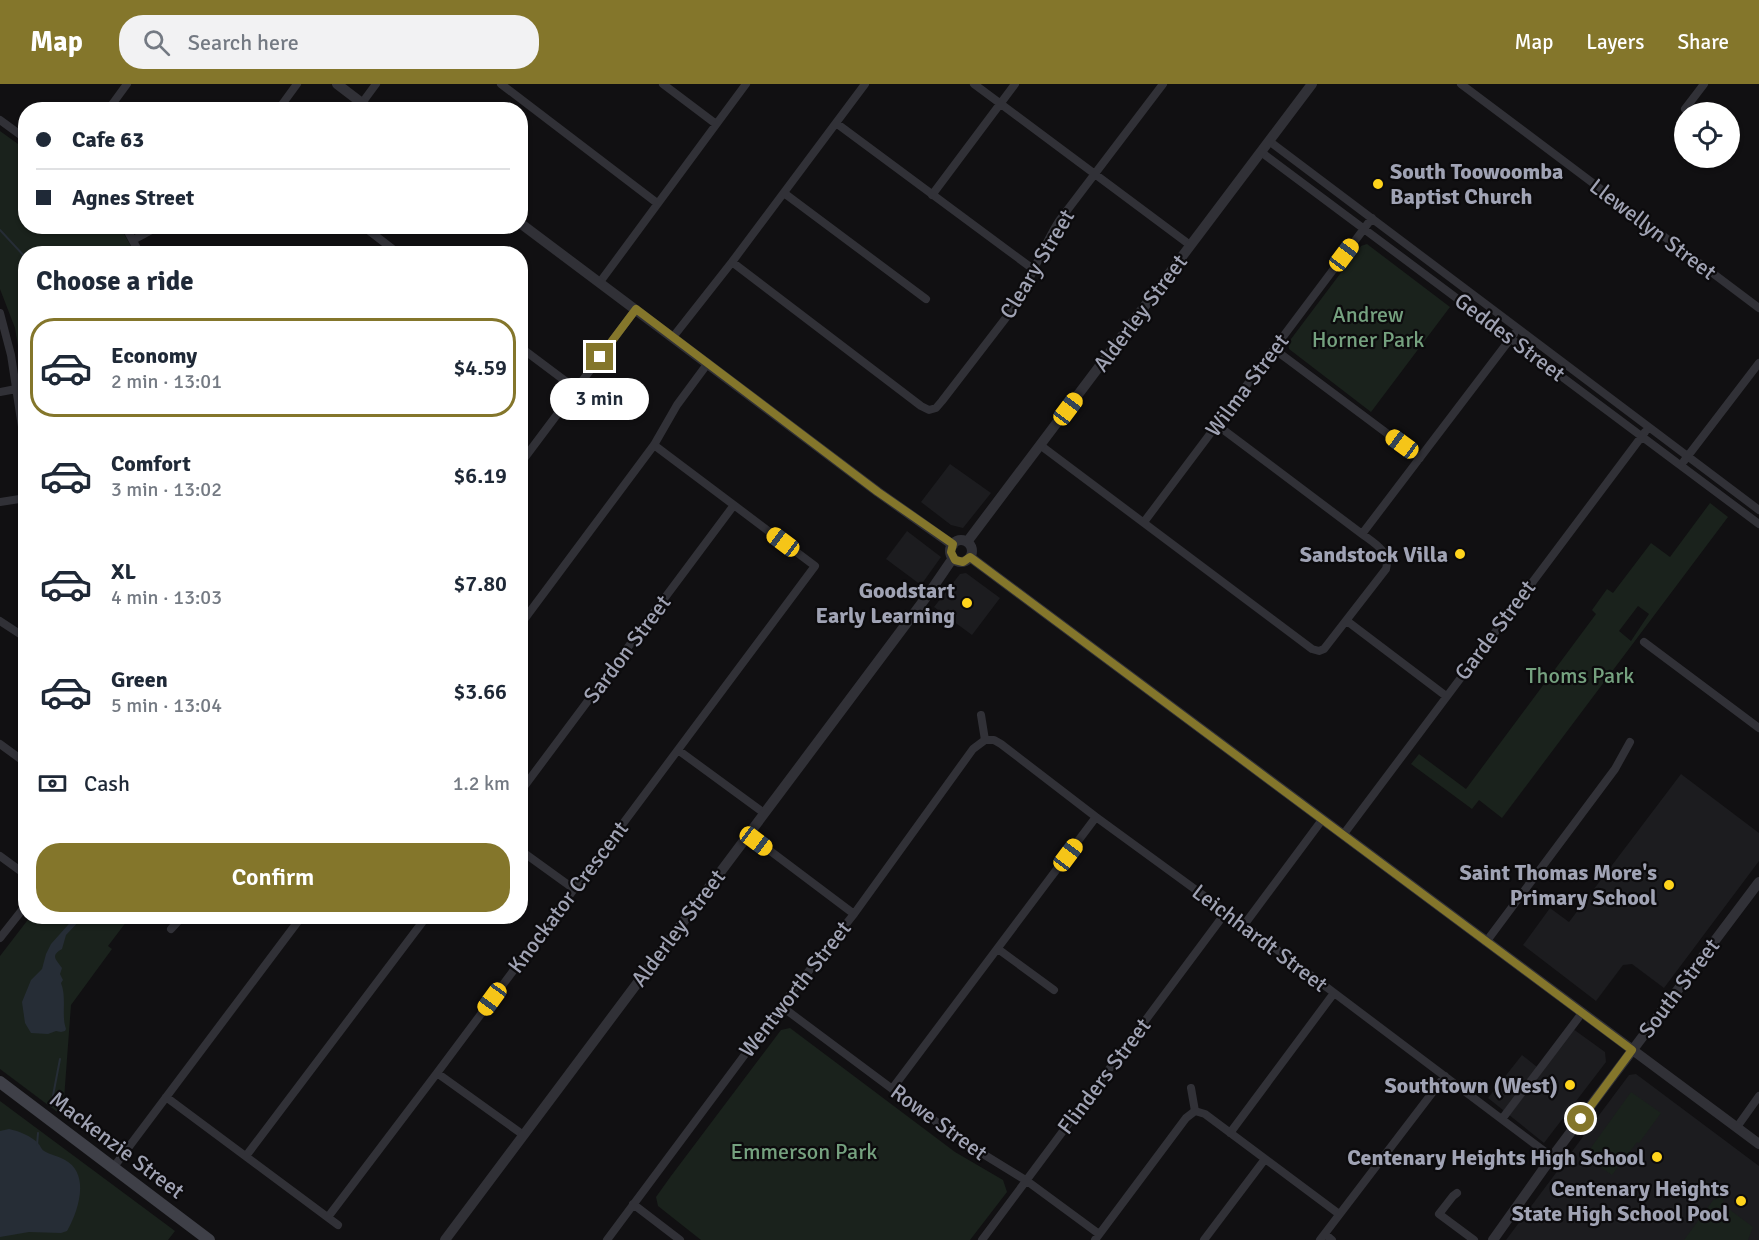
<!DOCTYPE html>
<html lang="en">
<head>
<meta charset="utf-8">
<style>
  body { margin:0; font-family:Signika,sans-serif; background:#f2f2f3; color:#1f2937; height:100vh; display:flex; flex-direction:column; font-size:22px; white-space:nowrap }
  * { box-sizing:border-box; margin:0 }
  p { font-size:20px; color:#747a83 }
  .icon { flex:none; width:33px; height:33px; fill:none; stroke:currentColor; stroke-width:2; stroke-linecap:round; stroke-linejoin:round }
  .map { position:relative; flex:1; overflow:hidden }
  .drawer { position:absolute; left:18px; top:162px; width:510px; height:678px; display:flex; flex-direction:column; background:#fff; border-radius:24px; box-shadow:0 2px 4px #0004 }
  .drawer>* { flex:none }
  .guide { position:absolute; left:18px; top:18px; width:510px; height:132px; border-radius:24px; box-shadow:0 2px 4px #0004; display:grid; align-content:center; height:132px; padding:0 18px; background:#fff }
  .controls { position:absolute; left:1674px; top:18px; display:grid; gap:12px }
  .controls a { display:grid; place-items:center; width:66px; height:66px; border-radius:50%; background:#fff; box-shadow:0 2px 4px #0004; font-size:30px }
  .end { position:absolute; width:27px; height:27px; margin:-14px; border:8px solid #84762b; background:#fff; box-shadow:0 0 0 3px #fff }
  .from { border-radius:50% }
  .bubble { position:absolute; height:42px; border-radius:21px; background:#fff; box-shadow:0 2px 4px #0004; font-size:20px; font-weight:600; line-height:42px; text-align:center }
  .car { position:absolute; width:18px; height:36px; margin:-18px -9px; border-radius:8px; box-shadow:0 0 4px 2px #0007; background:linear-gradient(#f5c518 24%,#345 0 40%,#f5c518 0 76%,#345 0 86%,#f5c518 0) }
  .guide b { display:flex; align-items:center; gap:21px; height:57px; font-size:22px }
  .guide b+b { border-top:2px solid #e0e1e3 }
  .guide i { width:15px; height:15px; background:#1f2937 }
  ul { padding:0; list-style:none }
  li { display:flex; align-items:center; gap:18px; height:99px; margin:0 12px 9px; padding:0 6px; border:3px solid transparent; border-radius:24px }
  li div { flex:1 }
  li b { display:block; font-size:22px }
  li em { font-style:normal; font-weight:600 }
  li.current { border-color:#84762b }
  li>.icon { width:54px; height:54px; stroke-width:1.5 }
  h2 { padding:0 18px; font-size:27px; line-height:72px }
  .pay { display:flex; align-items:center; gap:15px; height:66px; padding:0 18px; font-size:22px }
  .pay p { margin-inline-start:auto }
  .action { display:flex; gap:12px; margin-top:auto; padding:12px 18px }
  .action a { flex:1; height:69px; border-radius:24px; background:#84762b; color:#fff; font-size:24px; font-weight:600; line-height:69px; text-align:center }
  header { display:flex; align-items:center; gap:36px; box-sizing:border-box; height:84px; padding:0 30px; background:#84762b; color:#fff }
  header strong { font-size:28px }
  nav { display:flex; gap:33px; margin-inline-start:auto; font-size:21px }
  .search { width:420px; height:54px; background:#f2f2f3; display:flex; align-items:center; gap:15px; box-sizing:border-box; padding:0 21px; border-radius:24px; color:#747a83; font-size:22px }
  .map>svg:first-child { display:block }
</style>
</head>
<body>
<header>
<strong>Map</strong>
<div class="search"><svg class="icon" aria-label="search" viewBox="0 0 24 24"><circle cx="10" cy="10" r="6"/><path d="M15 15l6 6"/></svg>Search here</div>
<nav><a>Map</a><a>Layers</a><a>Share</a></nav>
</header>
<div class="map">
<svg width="1759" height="1156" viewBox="0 0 1759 1156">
  <rect width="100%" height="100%" fill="#111012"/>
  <path fill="#1c1c1f" d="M950,380L991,409L963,444L951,441L921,418Z
    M907,447L941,473L921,501L886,475Z
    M966,489L1000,514L972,551L934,523L960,490Z
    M1681,690L1759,749V777L1664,904L1632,880L1623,881L1596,917L1523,861L1550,824L1569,838Z
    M1569,942L1605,968L1606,978L1544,1059L1488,1014L1522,971L1537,983Z
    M1636,990L1759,1082V1156H1506L1629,991Z"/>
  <path fill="#1a221c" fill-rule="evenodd" d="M0,47L25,65L26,142L120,143L135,169L26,170L25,304L15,244L0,205Z
    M1367,160L1450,223L1371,328L1289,265L1288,259L1361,162Z
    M1710,419L1728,433L1502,734L1479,716L1472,725L1411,680L1419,670L1466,705L1596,530L1592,526L1607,505L1613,509L1651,459L1670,473ZM1638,522L1649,530L1631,557L1619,547Z
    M30,833H130L108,862L112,865L71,921L63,1029L60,1030L0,985V872Z
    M790,944L955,1068L1003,1096L1007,1108L970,1156H701L658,1122L656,1113L671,1092L781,946Z
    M1631,1008L1661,1029L1639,1059L1637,1058L1612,1091L1585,1072Z
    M0,1017L175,1147L168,1156H0Z
    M1718,1113L1724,1116L1722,1120L1753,1143L1748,1156H1684L1714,1115L1715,1116Z"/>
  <path fill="#262d36" d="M76,832L83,833L66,851L62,865C50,872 56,875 62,884L60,890L63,896L61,899C67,914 61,931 66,945L65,947L61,948L56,947L48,950L31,949L25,939L22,918L31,896L42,885L46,870L51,860Z
    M9,1045C19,1047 31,1052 38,1059C40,1061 41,1065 44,1067C50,1071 59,1072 65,1076C91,1090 78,1128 67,1147L61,1149L29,1148L0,1153V1047Z"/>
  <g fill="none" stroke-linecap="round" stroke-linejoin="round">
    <path stroke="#262d36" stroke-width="2" d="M0,146L26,174
      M51,1022L60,975
      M37,1061L38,1049"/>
    <path stroke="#313137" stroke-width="8" d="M501,0L657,119
      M663,0L716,40
      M974,0L1190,161
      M1461,0L1759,224
      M362,19L376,0
      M1685,25L1704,0
      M108,26L127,0
      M278,26L297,0
      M0,36L26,55
      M836,39L1033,185
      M1269,57L1759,426
      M1261,68L1759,440
      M784,109L926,215
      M932,111L1015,0
      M125,142L140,170
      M363,142L399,170
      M133,156L159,142
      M732,178L921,322L929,326L936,324L942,317L1015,222C1031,195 1042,164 1059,137L1163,0
      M600,198L746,0
      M0,229L11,271L26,369
      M673,253L732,178L865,0
      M520,263L576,305
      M1274,265L1420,374
      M0,308L16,305
      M1040,361L1312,565L1319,567L1324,565L1386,485C1391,468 1374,459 1362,450L1217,341
      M1684,377L1759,279
      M520,380L636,225
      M0,418L26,414
      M1144,438L1372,134
      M1362,450L1514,250
      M0,537L26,554
      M1347,537L1446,612
      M520,541L654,361L677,321L708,279
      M1644,558L1759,644
      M981,631L985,656H994L1001,660L1096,733L1244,841L1552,1073
      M0,660L26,679
      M678,666L764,729
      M520,708L734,421
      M749,751L854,830
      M1343,751L1645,348
      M520,766L574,805
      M0,772L26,791
      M1244,841L1322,736
      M171,845L183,832
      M0,854L26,821
      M1486,858L1615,685L1630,658
      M998,865L1054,906
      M781,922L962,1057L1027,1097L1099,1150
      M437,989L522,1050
      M1191,1004L1195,1027
      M892,1005L1096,733
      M166,1013L338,1141
      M1195,1027L1205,1030L1339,1130
      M1502,1035L1582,929
      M1737,1043L1759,1012
      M1230,1049L1334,909
      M246,1072L427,832
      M113,1084L302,832
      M1457,1109L1453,1112L1439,1130L1474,1156
      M633,1120L680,1156
      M328,1133L437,989L815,482L654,361
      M1325,1150L1332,1156
      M607,1156L781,922L854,830L973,665L985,656
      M982,1156L1226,828
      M1095,1156L1186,1034L1195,1027
      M1204,1156L1265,1075
      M1320,1156L1445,992"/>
    <path stroke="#313137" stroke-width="10" d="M337,0L371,26
      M520,139L878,408L953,461
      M950 467a11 11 0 1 1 22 0a11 11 0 1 1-22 0Z
      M967,458L1312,0
      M970,473L1759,1060
      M445,1156L927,512L953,474
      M1493,1156L1552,1073L1759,798"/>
    <path stroke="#3f4048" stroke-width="12" d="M0,998L209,1156"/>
  </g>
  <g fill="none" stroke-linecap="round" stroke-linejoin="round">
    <path stroke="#84762b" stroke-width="8" d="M600,273L636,225L878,408L953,460L951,468L955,476L963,478L970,473L1632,966L1581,1035"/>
  </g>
  <g fill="#ffd41c" stroke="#0c0b0d" stroke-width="2">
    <circle cx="1378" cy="100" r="6"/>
    <circle cx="1460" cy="470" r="6"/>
    <circle cx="967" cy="519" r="6"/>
    <circle cx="1669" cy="801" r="6"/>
    <circle cx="1570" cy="1001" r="6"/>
    <circle cx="1657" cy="1073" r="6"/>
    <circle cx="1741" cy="1117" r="6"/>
  </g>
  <g text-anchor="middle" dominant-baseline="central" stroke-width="4.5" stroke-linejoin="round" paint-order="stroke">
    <g font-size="22" font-weight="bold" fill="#a0a3b4" stroke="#0c0b0d" text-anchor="end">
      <text x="1390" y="87" text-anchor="start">South Toowoomba<tspan x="1390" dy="25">Baptist Church</tspan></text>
      <text x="1448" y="470">Sandstock Villa</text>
      <text x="955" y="506">Goodstart<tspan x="955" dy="25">Early Learning</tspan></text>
      <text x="1657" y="788">Saint Thomas More's<tspan x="1657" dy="25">Primary School</tspan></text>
      <text x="1558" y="1001">Southtown (West)</text>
      <text x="1645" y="1073">Centenary Heights High School</text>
      <text x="1729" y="1104">Centenary Heights<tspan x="1729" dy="25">State High School Pool</tspan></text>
    </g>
    <g font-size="22" fill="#a0a3b4" stroke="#0c0b0d">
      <text transform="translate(1653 145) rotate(37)">Llewellyn Street</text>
      <text transform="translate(1037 180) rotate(-59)">Cleary Street</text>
      <text transform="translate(1140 229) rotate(-53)">Alderley Street</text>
      <text transform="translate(1510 253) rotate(37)">Geddes Street</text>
      <text transform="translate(1247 301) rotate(-53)">Wilma Street</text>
      <text transform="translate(1495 546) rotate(-53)">Garde Street</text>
      <text transform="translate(627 565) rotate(-53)">Sardon Street</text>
      <text transform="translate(568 813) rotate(-53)">Knockator Crescent</text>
      <text transform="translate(678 844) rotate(-53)">Alderley Street</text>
      <text transform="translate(1260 854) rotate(37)">Leichhardt Street</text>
      <text transform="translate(1679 904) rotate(-53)">South Street</text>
      <text transform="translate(795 905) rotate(-52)">Wentworth Street</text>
      <text transform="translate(1104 992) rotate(-53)">Flinders Street</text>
      <text transform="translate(939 1038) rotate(36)">Rowe Street</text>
      <text transform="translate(117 1061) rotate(37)">Mackenzie Street</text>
    </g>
    <g font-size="22" fill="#75a17f" stroke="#0c0b0d">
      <text x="1368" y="230">Andrew<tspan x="1368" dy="25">Horner Park</tspan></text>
      <text x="1580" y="591">Thoms Park</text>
      <text x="804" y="1067">Emmerson Park</text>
    </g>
  </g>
</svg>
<div class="controls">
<a><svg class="icon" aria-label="locate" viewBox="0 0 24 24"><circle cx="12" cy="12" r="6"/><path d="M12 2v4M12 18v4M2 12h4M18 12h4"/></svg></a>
</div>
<i class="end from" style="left:1581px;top:1035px"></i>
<i class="end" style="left:600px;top:273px"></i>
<div class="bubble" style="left:550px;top:294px;width:99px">3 min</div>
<i class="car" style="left:1344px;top:171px;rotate:37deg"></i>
<i class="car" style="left:1068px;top:325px;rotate:37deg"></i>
<i class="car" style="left:1402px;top:360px;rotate:306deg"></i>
<i class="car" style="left:783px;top:458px;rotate:307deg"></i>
<i class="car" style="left:756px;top:757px;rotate:127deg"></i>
<i class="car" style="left:1068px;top:771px;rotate:37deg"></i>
<i class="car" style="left:492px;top:915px;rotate:216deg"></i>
<div class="guide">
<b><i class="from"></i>Cafe 63</b>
<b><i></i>Agnes Street</b>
</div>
<section class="drawer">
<h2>Choose a ride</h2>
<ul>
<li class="current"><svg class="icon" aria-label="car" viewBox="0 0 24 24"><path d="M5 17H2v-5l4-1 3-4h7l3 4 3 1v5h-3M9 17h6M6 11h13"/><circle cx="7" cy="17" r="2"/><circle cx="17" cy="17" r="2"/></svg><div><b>Economy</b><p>2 min · 13:01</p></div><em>$4.59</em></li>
<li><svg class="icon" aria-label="car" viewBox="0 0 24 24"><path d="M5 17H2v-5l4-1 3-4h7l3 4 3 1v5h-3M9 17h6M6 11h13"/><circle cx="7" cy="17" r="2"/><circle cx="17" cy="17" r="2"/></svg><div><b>Comfort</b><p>3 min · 13:02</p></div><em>$6.19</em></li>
<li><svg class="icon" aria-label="car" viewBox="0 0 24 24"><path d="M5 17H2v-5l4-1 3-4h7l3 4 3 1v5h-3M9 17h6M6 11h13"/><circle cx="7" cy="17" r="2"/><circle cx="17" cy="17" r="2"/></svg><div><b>XL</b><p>4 min · 13:03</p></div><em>$7.80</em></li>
<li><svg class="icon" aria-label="car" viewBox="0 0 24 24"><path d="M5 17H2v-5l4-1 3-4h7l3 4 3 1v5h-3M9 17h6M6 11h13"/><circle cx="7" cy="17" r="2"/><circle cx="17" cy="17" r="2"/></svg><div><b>Green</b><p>5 min · 13:04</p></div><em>$3.66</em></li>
</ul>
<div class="pay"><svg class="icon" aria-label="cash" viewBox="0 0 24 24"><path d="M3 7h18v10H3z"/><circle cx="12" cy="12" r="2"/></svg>Cash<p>1.2 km</p></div>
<div class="action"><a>Confirm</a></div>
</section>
</div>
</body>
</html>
